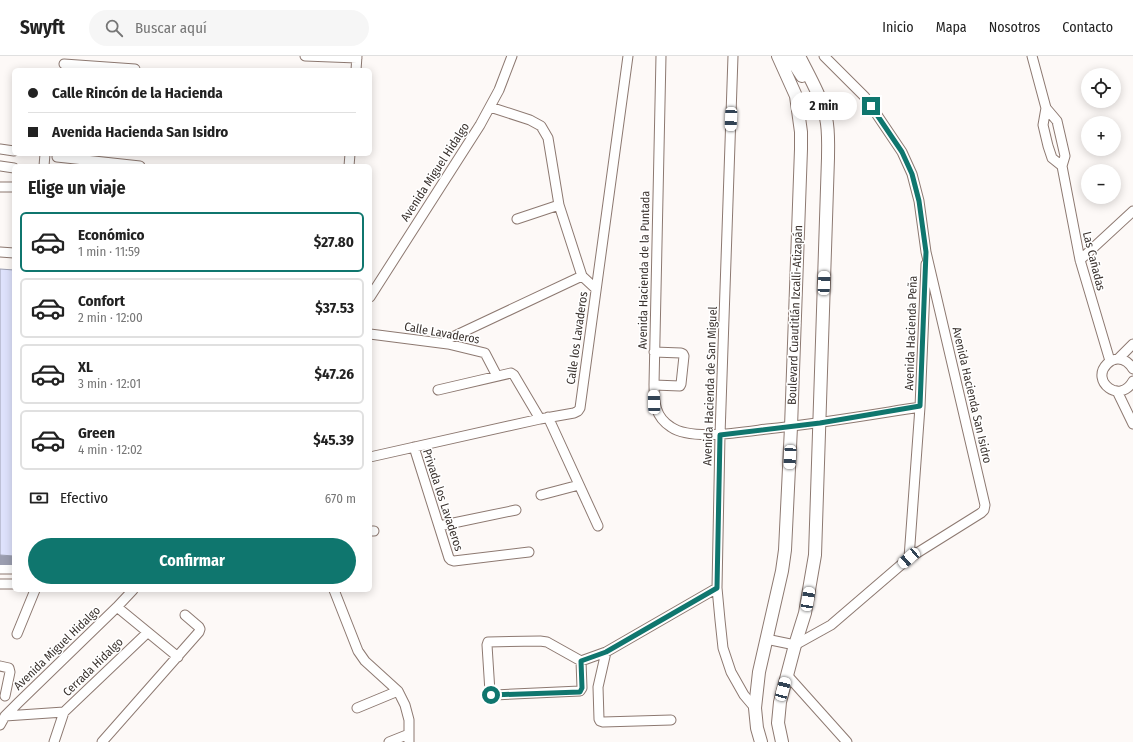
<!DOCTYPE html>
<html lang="es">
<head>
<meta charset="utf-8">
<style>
  body { margin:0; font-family:"Fira Sans Condensed",sans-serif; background:#f6f6f6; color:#222; height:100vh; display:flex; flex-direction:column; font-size:15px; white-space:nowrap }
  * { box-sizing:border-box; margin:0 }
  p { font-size:13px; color:#767676 }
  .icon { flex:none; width:22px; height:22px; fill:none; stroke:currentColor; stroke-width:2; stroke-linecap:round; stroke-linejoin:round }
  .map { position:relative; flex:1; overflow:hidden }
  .panel { position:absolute; left:12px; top:108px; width:360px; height:428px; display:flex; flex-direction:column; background:#fff; border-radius:6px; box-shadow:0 2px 10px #0003 }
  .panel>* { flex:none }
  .banner { position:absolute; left:12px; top:12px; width:360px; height:88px; border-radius:6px; box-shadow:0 2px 10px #0003; display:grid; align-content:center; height:88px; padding:0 16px; background:#fff }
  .fabs { position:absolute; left:1081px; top:12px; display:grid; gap:8px }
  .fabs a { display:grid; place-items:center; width:40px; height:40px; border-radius:50%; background:#fff; box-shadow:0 2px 10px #0003; font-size:20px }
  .end { position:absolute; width:18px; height:18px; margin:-9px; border:5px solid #0f766e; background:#fff; box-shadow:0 0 0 2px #fff }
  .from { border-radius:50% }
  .bubble { position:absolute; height:28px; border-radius:14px; background:#fff; box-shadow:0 2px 10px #0003; font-size:13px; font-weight:700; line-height:28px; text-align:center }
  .car { position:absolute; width:12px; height:24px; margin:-12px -6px; border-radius:5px; box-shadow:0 0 3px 1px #0007; background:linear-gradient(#fff 24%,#345 0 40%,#fff 0 76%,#345 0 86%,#fff 0) }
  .banner b { display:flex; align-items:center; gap:14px; height:38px; font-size:15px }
  .banner b+b { border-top:1px solid #e0e0e0 }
  .banner i { width:10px; height:10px; background:#222 }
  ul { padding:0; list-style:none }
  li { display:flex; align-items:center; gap:12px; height:60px; margin:0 8px 6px; padding:0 8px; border:2px solid #e0e0e0; border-radius:6px }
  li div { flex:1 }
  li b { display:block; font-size:15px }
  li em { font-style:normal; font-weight:700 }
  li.active { border-color:#0f766e }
  li>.icon { width:36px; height:36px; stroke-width:1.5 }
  h2 { padding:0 16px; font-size:18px; line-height:48px }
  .pay { display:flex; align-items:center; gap:10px; height:44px; padding:0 16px; font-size:15px }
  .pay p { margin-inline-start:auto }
  .cta { display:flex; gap:8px; margin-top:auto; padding:8px 16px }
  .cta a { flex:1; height:46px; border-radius:24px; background:#0f766e; color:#fff; font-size:16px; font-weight:700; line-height:46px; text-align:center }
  header { display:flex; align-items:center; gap:24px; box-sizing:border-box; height:56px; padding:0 20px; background:#fff; border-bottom:1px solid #e0e0e0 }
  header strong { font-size:19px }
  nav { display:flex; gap:22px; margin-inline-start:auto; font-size:14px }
  .search { width:280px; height:36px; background:#f6f6f6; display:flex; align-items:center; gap:10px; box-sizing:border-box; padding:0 14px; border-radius:22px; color:#767676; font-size:15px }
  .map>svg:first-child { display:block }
</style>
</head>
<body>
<header>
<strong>Swyft</strong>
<div class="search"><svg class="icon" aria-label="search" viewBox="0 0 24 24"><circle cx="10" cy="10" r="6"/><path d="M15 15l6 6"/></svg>Buscar aquí</div>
<nav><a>Inicio</a><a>Mapa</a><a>Nosotros</a><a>Contacto</a></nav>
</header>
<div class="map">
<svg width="1133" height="686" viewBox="0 0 1133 686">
  <rect width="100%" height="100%" fill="#fdf9f7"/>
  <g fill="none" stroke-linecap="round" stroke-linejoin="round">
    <defs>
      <path id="minor" d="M305,0L357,2
        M661,0L654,329C654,346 655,361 671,371C691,385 743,376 767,373C818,368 869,359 920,351
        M733,0L720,379L717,532L720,564L723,592L731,616L744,639L755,652
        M1032,0L1046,52L1043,69L1048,90L1052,102L1062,110
        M64,8L135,13
        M356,14L357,0
        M490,51L530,64L541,70L548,82L559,149L581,217L582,220L596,233
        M1046,52L1057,65L1065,100L1062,110L1080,204L1110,305
        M0,93L14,95
        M57,101L140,110
        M0,110L14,112
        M44,110L45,98
        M349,110L350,98
        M0,131H14
        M517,163L559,149
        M0,196L14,197
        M1080,204L1133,155
        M370,241L480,69L499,34L512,0
        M370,278L448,288L485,297L497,320
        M446,284L582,220
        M1118,303L1133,288
        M1133,313C1130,308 1125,303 1118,303C1114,303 1110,305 1107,308C1090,325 1120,349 1133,325
        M654,329L680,330L681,328L684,300L683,298L681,297L654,296
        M438,334L511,317L514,319L540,363
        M1117,335L1133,368
        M548,361L598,470
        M414,391L449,502L451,504L454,505L529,496
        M370,401L540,363L574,357L578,355L580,352C595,235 613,117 628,0
        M541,439L579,429
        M439,470L516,454
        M370,475H374
        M909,502L920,351L926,208
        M0,513H14
        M0,528H14
        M334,534L358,595L365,605L398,635L405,649L409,664V686
        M117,551L178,601
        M17,578L35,534
        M766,583L795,589L831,569L909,502L981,457L984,454L985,449L926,196L919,145L912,118L902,96L865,41L824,0
        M606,596L598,631L599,663L600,665L603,666L671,664
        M581,605L582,632L580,635L494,639H491L490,636L487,589L488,586L540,585L547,586L581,605L606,596L717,532
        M0,610L9,612L10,616L5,640
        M787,619L847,686
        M357,652L398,635
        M5,660L64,656L147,577
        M0,669L5,660L18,647L117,551L133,534
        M54,686L64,656
        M102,686L199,576L200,573L199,571L185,559
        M389,686L409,678"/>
      <path id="major" d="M789,0L802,20
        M761,686L757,672L755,652L759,616L782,515L785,494L791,371L801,93V76L796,40L778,0
        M782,686L778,667L780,646L795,589L805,557L815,499L828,102C828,89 829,75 826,62C821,40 809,20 799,0"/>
    </defs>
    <use href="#minor" stroke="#8d7971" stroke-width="11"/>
    <use href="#major" stroke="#8d7971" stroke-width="14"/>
    <use href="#minor" stroke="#fff" stroke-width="9"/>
    <use href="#major" stroke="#fff" stroke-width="12"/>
  </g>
  <path fill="#9b9eb0" d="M0,499L14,500V509H0Z"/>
  <path fill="#dee2fc" stroke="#9b9eb0" d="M0,213L14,214V500L0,499Z"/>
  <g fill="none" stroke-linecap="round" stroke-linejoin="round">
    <path stroke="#0f766e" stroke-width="5" d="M491,639L580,636L582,632L581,605L606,596L717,532L720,379L820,367L920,350L926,196L919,145L912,118L902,96L871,50"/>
  </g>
  <g text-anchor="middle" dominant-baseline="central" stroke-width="3" stroke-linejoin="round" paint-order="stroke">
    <g font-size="12" fill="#39312d" stroke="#fff">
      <text transform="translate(435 116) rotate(-57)">Avenida Miguel Hidalgo</text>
      <text transform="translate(1094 205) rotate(76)">Las Cañadas</text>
      <text transform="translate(644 214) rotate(-89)">Avenida Hacienda de la Puntada</text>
      <text transform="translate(795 259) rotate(-88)">Boulevard Cuautitlán Izcalli-Atizapán</text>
      <text transform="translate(442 277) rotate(10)">Calle Lavaderos</text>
      <text transform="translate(911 277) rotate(-88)">Avenida Hacienda Peña</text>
      <text transform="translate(577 282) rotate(-82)">Calle los Lavaderos</text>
      <text transform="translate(710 330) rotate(-88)">Avenida Hacienda de San Miguel</text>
      <text transform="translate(972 339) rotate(77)">Avenida Hacienda San Isidro</text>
      <text transform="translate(443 444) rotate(72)">Privada los Lavaderos</text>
      <text transform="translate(57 592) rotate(-44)">Avenida Miguel Hidalgo</text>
      <text transform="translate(93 611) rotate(-44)">Cerrada Hidalgo</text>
    </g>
  </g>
</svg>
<div class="fabs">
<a><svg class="icon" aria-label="locate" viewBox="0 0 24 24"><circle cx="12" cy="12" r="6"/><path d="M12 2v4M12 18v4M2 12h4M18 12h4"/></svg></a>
<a>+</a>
<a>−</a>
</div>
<i class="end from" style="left:491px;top:639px"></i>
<i class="end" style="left:871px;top:50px"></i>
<div class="bubble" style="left:791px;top:36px;width:66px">2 min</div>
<i class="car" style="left:731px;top:63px;rotate:182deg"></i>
<i class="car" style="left:824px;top:227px;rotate:2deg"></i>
<i class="car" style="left:654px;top:346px;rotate:359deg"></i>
<i class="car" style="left:790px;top:401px;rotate:183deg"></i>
<i class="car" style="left:909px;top:502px;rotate:229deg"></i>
<i class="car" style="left:808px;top:543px;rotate:9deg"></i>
<i class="car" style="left:783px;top:633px;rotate:15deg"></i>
<div class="banner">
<b><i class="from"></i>Calle Rincón de la Hacienda</b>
<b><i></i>Avenida Hacienda San Isidro</b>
</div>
<section class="panel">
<h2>Elige un viaje</h2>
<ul>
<li class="active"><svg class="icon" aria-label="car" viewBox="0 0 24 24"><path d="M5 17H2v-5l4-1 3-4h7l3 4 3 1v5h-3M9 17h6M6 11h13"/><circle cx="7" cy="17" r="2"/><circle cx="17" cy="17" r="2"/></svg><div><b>Económico</b><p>1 min · 11:59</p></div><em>$27.80</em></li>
<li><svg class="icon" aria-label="car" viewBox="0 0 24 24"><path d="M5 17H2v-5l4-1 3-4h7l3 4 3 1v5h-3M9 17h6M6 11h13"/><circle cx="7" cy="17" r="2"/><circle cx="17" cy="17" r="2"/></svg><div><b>Confort</b><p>2 min · 12:00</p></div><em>$37.53</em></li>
<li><svg class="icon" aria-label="car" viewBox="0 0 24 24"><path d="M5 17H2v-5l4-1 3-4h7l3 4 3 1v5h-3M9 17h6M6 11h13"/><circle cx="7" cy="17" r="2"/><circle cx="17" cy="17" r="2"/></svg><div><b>XL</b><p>3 min · 12:01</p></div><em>$47.26</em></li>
<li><svg class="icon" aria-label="car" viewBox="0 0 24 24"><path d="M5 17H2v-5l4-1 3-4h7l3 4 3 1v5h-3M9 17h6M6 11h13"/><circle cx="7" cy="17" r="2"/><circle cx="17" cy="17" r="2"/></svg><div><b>Green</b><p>4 min · 12:02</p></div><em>$45.39</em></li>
</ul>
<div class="pay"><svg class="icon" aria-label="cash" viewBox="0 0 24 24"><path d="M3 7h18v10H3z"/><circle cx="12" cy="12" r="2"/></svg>Efectivo<p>670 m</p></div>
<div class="cta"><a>Confirmar</a></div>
</section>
</div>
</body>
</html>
